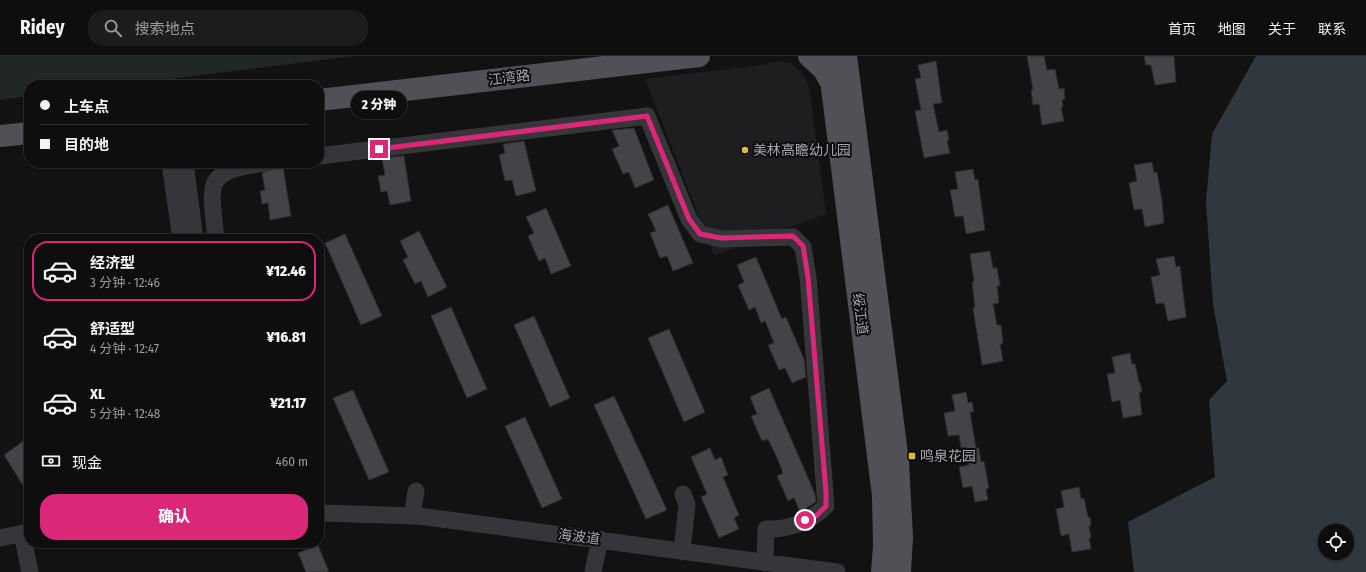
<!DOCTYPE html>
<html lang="zh">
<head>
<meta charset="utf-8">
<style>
  body { margin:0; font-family:"Fira Sans Condensed","Noto Sans SC",sans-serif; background:#1c1c1c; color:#f1f3f6; height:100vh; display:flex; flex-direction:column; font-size:15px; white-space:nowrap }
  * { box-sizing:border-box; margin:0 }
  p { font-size:13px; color:#9b9c9e }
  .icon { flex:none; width:22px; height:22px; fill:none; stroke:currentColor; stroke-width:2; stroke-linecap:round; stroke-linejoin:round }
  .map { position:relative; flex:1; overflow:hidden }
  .sheet { position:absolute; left:24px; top:178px; width:300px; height:314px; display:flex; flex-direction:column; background:#0e0e0e; border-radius:16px; box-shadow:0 1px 3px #0004,0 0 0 1px #2e2e2e }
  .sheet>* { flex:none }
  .hud { position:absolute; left:24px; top:24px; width:300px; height:88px; border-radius:16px; box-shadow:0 1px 3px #0004,0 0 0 1px #2e2e2e; display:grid; align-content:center; height:88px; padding:0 16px; background:#0e0e0e }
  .controls { position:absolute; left:1318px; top:468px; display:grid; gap:8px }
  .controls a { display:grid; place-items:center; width:36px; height:36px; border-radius:50%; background:#0e0e0e; box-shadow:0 1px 3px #0004,0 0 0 1px #2e2e2e; font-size:20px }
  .end { position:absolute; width:18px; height:18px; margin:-9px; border:5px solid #db2777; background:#fff; box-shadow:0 0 0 2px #fff }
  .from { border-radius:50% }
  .bubble { position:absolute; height:28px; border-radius:14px; background:#0e0e0e; box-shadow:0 1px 3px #0004,0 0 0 1px #2e2e2e; font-size:13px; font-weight:800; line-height:28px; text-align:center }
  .hud b { display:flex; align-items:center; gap:14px; height:38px; font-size:15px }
  .hud b+b { border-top:1px solid #2e2e2e }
  .hud i { width:10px; height:10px; background:#f1f3f6 }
  ul { padding:7px 0 0; list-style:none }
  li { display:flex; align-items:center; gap:12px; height:60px; margin:0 8px 6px; padding:0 8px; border:2px solid transparent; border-radius:16px }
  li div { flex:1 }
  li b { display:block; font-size:15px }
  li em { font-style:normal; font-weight:800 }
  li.selected { border-color:#db2777 }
  li>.icon { width:36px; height:36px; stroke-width:1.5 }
  .pay { display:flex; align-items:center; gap:10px; height:44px; padding:0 16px; font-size:15px }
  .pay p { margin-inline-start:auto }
  .button { display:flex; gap:8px; margin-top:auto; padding:8px 16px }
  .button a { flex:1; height:46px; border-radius:16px; background:#db2777; color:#fff; font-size:16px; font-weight:800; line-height:46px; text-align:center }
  header { display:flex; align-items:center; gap:24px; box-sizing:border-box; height:56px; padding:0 20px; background:#0e0e0e; border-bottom:1px solid #2e2e2e }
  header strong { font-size:19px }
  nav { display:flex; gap:22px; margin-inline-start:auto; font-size:14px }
  .search { width:280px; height:36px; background:#1c1c1c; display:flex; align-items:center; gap:10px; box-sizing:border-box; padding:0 14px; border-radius:16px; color:#9b9c9e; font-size:15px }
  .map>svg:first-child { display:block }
</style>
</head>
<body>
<header>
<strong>Ridey</strong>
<div class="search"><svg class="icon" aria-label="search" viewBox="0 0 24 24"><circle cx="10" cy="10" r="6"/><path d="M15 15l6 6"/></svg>搜索地点</div>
<nav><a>首页</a><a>地图</a><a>关于</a><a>联系</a></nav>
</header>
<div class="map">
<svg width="1366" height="516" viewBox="0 0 1366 516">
  <rect width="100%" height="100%" fill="#121213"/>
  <path fill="#1e1e20" d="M777,5L790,7L802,17L809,30L826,158L714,199L645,23L762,9Z"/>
  <path fill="#212722" d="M0,0H354L121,29H29V40L0,44Z"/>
  <path fill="#31373e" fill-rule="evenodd" d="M1256,0H1366V516H1134L1128,466L1215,421L1209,344L1227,325L1213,248L1206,146L1212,78ZM1325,475H1347V497H1325Z"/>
  <path fill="#444448" stroke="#2d2c2f" d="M1027,0H1044L1047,14L1055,13L1059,33L1064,32L1065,43L1062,44L1063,51H1061L1064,65L1042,69L1039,48L1033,49L1031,34H1033Z
    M1144,0H1174L1176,26L1155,29L1151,9H1146Z
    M936,5L942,47L933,48L939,76L947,74L949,84L947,85L950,97L924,102L915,55L921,54L915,23L921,22L918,9Z
    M634,72L654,124L635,132L629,116L623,118L612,93L619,90L612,74Z
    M524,85L536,135L516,140L512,124L505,125L499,99L505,97L503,88Z
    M404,100L411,145L390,149L387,135L381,136L378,120L385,119L382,102Z
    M1152,106L1154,117L1157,116L1162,145L1164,167L1145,171L1142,153L1134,154L1129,127L1137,125L1134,109Z
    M283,111L291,160L270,164L268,147L262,148L260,135L265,134L262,117L272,113Z
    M973,113L975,124L978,123L985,174L966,178L963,160L955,161L950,134L958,133L955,116Z
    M668,149L693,207L673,215L667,200L660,202L650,177L656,175L648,158Z
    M546,152L571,210L551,218L545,202L539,205L528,180L534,177L526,161Z
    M419,175L447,231L428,241L421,225L415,228L403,204L408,201L400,185Z
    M345,178L382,260L361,269L325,187Z
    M990,195L993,212H997L1000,230H997L999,247L993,248L997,269H1001L1003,288H1000L1003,305L982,309L973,252L975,251L972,226L974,225L970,198Z
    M1174,200L1176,211L1180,210L1186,261L1168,265L1164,247L1156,248L1151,221L1160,219L1156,203Z
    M756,201L782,263L786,261L804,303L806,321L792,327L785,312L779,314L768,289L774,287L765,265L761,267L755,251L749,254L738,229L744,226L737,209Z
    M451,251L487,333L467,342L431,260Z
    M534,260L570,342L550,351L514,269Z
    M669,273L705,356L684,366L648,282Z
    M1130,297L1132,308H1135L1139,327H1140L1142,336H1139L1142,359L1123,362L1120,344L1112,346L1107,318L1115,317L1112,301Z
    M769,332L815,438L816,446L800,456L794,442L788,445L777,420L783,417L778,404L768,383L762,385L751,360L757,358L750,341Z
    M353,334L389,416L369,424L333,342Z
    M966,336L968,347L972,346L974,356H970L976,392H979L981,406L984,405L989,432L986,433L988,444L975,446L972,430L963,432L959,411L969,409L966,391L961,392L959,379L948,380L944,357L955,355L952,339Z
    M614,340L667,454L646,463L594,349Z
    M525,361L562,443L542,452L505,370Z
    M29,381V439L4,399Z
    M710,392L715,404L721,401L728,419L723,421L739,459L734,462L739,473L719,482L701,441L707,438L691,401Z
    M1079,431L1081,443L1084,442L1088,461H1090L1091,470H1089L1091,482H1089L1091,493L1072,496L1069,478L1061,480L1056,453L1064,451L1061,435Z
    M318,489L329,516H306L298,497Z"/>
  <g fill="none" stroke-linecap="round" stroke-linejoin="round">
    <path stroke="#36363a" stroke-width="17" d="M319,100L647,60L689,163L700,178L721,183L793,181L803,191L808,221L826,450C810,466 788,474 766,473L765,507
      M170,107L181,183
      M185,107L195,183
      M216,183C211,129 201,115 264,107
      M319,457L419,460L837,516
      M412,460L416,435
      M22,477L30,516
      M0,482L29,476
      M682,495L687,449L683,438
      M593,516L600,483"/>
    <path stroke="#505056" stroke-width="22" d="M809,0L824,14L830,25
      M828,0L883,440L884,490L882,516
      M846,0L898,406L902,481L900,516
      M319,44L699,0
      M0,80L29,77"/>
  </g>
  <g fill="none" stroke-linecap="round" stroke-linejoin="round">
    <path stroke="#db2777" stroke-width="5" d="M379,93L647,60L689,163L700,178L721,182L793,180L803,190L808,221L826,436V450L816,460L805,464"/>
  </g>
  <g fill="#d9bb44" stroke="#0d0d0e" stroke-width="1.5">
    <circle cx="745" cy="94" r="4"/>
    <rect x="908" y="396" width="8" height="8" rx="2"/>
  </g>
  <g text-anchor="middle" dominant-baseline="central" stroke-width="4" stroke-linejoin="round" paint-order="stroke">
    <g font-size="14" fill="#a5a7b2" stroke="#0d0d0e">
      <text transform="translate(509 22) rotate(-7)">江湾路</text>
      <text transform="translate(860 258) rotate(83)">绥江道</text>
      <text transform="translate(579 481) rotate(7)">海波道</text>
    </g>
    <g font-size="14" fill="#a5a7b2" stroke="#0d0d0e" text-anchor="start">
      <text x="753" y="94">美林高瞻幼儿园</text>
      <text x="920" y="400">鸣泉花园</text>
    </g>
  </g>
</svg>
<div class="controls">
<a><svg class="icon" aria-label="locate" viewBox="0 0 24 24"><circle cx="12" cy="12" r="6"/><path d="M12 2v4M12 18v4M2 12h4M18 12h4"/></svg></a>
</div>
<i class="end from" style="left:805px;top:464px"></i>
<i class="end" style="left:379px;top:93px"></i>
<div class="bubble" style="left:351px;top:35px;width:56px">2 分钟</div>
<div class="hud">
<b><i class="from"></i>上车点</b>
<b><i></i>目的地</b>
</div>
<section class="sheet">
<ul>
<li class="selected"><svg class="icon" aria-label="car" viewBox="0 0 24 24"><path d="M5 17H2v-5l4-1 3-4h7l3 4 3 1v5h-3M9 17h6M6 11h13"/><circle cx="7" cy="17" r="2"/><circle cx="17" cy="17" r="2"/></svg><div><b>经济型</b><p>3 分钟 · 12:46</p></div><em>¥12.46</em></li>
<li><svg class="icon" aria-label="car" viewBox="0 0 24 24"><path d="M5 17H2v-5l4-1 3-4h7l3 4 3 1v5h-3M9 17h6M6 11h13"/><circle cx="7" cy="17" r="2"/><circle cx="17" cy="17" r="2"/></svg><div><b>舒适型</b><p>4 分钟 · 12:47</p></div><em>¥16.81</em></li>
<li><svg class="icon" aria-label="car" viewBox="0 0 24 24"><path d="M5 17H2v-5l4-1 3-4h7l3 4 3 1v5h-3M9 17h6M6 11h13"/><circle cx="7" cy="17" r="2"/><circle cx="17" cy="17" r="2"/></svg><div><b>XL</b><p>5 分钟 · 12:48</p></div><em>¥21.17</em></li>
</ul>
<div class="pay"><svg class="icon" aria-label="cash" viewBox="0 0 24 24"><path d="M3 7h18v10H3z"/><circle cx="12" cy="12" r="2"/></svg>现金<p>460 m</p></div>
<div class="button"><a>确认</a></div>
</section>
</div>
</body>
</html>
